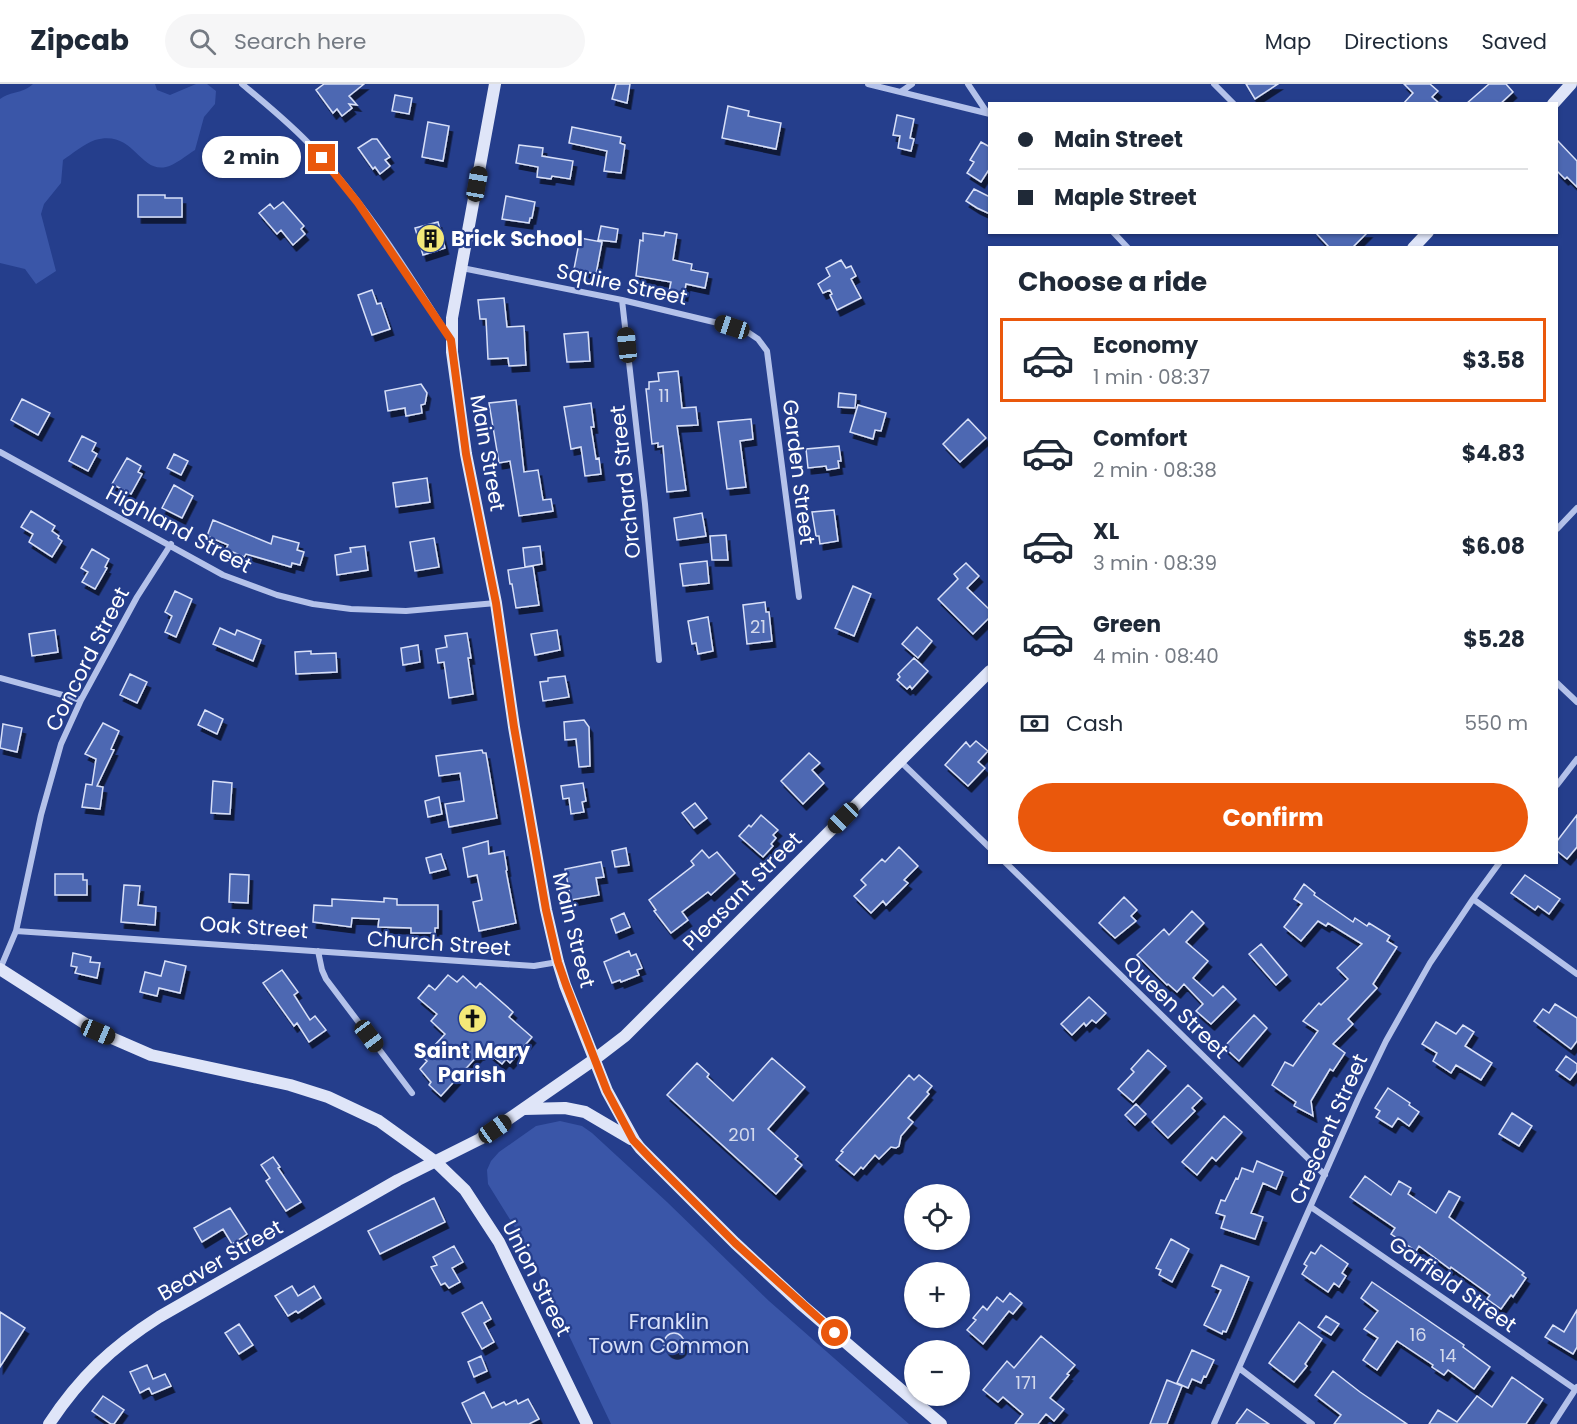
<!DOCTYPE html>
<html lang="en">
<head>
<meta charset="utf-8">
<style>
  body { margin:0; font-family:Poppins,sans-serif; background:#f6f6f7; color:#1f2937; height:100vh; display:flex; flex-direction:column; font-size:22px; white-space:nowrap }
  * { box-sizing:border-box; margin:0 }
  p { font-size:20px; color:#747a83 }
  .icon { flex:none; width:33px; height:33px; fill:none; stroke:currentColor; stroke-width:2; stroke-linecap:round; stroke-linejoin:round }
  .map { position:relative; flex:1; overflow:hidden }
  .side { position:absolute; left:988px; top:162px; width:570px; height:618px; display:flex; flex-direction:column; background:#fff; border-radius:0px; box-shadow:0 2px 4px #0004 }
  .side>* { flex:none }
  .guide { position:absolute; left:988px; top:18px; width:570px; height:132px; border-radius:0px; box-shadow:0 2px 4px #0004; display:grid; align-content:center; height:132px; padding:0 30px; background:#fff }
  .buttons { position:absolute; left:904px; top:1100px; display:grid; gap:12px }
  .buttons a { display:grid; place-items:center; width:66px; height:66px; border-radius:50%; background:#fff; box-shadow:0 2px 4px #0004; font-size:30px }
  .end { position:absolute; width:27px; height:27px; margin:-14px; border:8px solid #ea580c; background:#fff; box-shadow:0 0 0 3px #fff }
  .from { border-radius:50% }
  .bubble { position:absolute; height:42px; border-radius:21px; background:#fff; box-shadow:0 2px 4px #0004; font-size:20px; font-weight:700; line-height:42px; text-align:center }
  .car { position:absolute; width:18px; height:36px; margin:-18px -9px; border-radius:8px; box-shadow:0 0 4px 2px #0007; background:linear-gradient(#222 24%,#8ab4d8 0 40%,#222 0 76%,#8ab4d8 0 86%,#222 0) }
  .guide b { display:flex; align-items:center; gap:21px; height:57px; font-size:22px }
  .guide b+b { border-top:2px solid #e0e1e3 }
  .guide i { width:15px; height:15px; background:#1f2937 }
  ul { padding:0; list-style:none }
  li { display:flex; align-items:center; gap:18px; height:84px; margin:0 12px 9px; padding:0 18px; border:3px solid transparent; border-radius:0px }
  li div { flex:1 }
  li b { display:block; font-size:22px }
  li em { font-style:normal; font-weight:700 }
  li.current { border-color:#ea580c }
  li>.icon { width:54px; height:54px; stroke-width:1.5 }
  h2 { padding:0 30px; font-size:27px; line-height:72px }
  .pay { display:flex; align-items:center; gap:15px; height:66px; padding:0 30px; font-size:22px }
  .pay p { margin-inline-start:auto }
  .button { display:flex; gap:12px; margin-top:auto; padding:12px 30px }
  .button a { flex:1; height:69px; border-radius:36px; background:#ea580c; color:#fff; font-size:24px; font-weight:700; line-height:69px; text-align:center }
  header { display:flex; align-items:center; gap:36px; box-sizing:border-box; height:84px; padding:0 30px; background:#fff; border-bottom:2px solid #e0e1e3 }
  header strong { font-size:28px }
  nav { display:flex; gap:33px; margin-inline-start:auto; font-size:21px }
  .search { width:420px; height:54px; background:#f6f6f7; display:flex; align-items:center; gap:15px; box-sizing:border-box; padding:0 21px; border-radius:33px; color:#747a83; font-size:22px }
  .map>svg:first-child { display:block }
</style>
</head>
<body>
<header>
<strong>Zipcab</strong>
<div class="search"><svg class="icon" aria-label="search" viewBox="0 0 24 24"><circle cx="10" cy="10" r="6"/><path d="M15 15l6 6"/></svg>Search here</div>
<nav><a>Map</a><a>Directions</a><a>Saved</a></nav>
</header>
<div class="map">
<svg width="1577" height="1340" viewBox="0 0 1577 1340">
  <defs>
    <filter id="shadow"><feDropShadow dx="3.5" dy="6" stdDeviation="0" flood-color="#0009"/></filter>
  </defs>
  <rect width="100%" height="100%" fill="#253e8c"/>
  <path fill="#3a56a8" d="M33,0H155L157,6L170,11L196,0H207L216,7L215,20L204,33L195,66C187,71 175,81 166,83C139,89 134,45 95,56C84,60 72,70 63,76L61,99L44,120L41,130L56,187L36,200L25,185L0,179V15C13,6 20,11 33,0Z
    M560,1037L582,1042L592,1049L667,1118L769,1217L909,1340H611L527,1163L488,1100L487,1086L491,1077L499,1068L536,1042Z"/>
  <path fill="#4e68b2" stroke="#d8e0f8" stroke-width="1.5" filter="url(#shadow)" d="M324,0H364L349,12L357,21L349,20L352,24L342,32L337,25L333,29L316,6Z
    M616,0H630L627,19L612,15Z
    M1246,0H1278L1255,15Z
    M1404,0H1430L1438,7L1432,13L1440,20H1403L1413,9Z
    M1489,0H1506L1513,8L1500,20H1466Z
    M395,11L412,14L409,30L392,27Z
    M728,22L749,27L748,32L781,39L776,65L722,54Z
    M897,31L914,35L910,54L914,55L911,67L898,64L900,52L893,51Z
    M428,38L449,42L443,77L422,73Z
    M572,43L621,53L620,59L625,61L621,89L604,87L607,67L569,59Z
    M372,55H377L390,73L385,76L390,82L380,90L375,83L373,85L358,64Z
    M1557,56L1577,77V103L1567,93L1565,95L1557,87Z
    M981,58L990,63V84L981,98L967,89L974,78L970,76Z
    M519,61L543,64L542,72L573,77L570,95L552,92L551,95L537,93L538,83L516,79Z
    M974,105L990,113V130L977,124L966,117Z
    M138,111H165V114H182V133H138Z
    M506,112L535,118L532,134H530L529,139L502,135Z
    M283,118L304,142L301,145L305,150L293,161L281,146L277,150L259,129L270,120L274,125Z
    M438,138L445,164L423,171L415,144Z
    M601,142L618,145L616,158L598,156Z
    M665,148L677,150L673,176L692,180L691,186L708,189L705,204L686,200L684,211L669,208L671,198L636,192L640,156L643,157V149L664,152Z
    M1315,148H1368L1352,164H1330Z
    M580,154L602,158L596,190L574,185Z
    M841,176L846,184L851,182L856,192L851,195L861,214L837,226L830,211L832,210L830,206L823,209L818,200L830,192L826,184Z
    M372,206L377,220L381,219L390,245L372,251L358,211Z
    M504,214L507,243L524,242L526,281L509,282L508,274L488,275L486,235H480L478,216Z
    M588,248L590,277L567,278L564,250Z
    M678,287L682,324L696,323L698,341L677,342L686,406L667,408L663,362L658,363V359L652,360L646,305H649V298L659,297L658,289Z
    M421,300L427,309L425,320L421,321L422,329L406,332L405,324L388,327L385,307Z
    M839,309L856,311L855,324L838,323Z
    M22,315L50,329L38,351L11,336Z
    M516,316L524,388L538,386L543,416L551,415L553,427L519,432L510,377L499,379L489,319Z
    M591,319L594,343H591L596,375L599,374L601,390L585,392L581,363L571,365L564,323Z
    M858,321L886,329L881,347L875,346L873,355L850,348Z
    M751,335L753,355L740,357L746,403L727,405L718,338Z
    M968,335L986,354L960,378L943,360Z
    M82,352L96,359L92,367L97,370L88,387L69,377Z
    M839,362L841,377H838L839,384L827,386L826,382L808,384L806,365Z
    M174,370L188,377L181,391L167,384Z
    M127,374L141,382L138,388L142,390L131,410L112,400Z
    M427,394L430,418L396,423L393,399Z
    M174,401L193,412L182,434L162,424Z
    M834,426L838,457L820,460L819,452H816L812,428Z
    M31,427L55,442L52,447L59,452L58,454L62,457L52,473L29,458L33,450L21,443Z
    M702,429L706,452L677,456L674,434Z
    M213,436L271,460L273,452L299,459L297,466L304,468L300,481L292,479L291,483L246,470L244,473L226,465L228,461L207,452Z
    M726,451L728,476H712L710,452Z
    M434,454L439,483L415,487L410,458Z
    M365,462L368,486L337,491L335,471L351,468L350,464Z
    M540,462L542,480L525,483L523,464Z
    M92,465L109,475L105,483L107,484L95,505L82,498L88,488L81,484Z
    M707,477L709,499L683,502L680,480Z
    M966,479L979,492L967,504L990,526V533L973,550L938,515L958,495L954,490Z
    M533,482L539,521L516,524L512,500H510L508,486Z
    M853,502L871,510L854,552L835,544Z
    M175,507L192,515L176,553L165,548L172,532L165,528Z
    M765,518L766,528H769L772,557L747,560L743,521Z
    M708,533L713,567L698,570L696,559L692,560L688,537Z
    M917,543L932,557L918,574L902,560Z
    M220,544L235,551L237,546L261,556L253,577L213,560Z
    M55,546L58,568L32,572L29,550Z
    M557,546L560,566L535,571L531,550Z
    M467,549L471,574H468L473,610L449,614L444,578L438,579L436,565L447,563L445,552Z
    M418,561L420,578L403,581L401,564Z
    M311,567V570L336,569L337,588L296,590L295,568Z
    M914,574L928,587L912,605L910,602L907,605L897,596L900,593L898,590Z
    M130,590L147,598L137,619L120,611Z
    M565,592L569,613L543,617L540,598L548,597V594Z
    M205,626L223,635L217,650L198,641Z
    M584,636L589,643L590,682L579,683L576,655L565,656L564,638Z
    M103,639L119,647L111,665L114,666L97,702L103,703L100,725L82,723L86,700L92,701L96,675L85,670Z
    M3,640L22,644L17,668L0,664Z
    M976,657L988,667L978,678L985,684L968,702L945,681L966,658L970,663Z
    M482,666L483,669H486L497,734L449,743L445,720L464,717L460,689L439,692L436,672Z
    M809,669L820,679L812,686L824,699L803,720L781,697Z
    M213,697L232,699L230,730L211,729Z
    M583,699L586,717L582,718L584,728L571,730L569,714L563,715L561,702Z
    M439,713L442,730L428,733L425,717Z
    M695,719L707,734L694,744L682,729Z
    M761,731L778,746L773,751L776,754L771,760L773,762L763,773L739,752L749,741L751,743Z
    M1577,731V763L1567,775L1557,767V757Z
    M488,757L489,770L504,767L507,786L506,787L516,839L479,847L473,818L482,816L477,791L468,793L463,764Z
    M899,763L918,782L904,796L908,799L886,821L883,817L871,829L854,812L866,801L861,796L882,775L885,778Z
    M626,764L629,781L615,783L612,767Z
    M702,766L709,774L717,768L735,789L711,811L708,808L682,828L688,836L671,849L654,827L656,826L649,816L694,781L691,777Z
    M441,770L446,785L430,789L426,774Z
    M601,778L604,793L596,794L599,811L571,816L565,785Z
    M55,790H83V796H87V811H55Z
    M230,790L249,791L248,819L229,818Z
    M1525,791L1560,815L1549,830L1538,822L1535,826L1511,809Z
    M1304,800L1315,809L1314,811L1353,838L1355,834L1367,842L1369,839L1390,852L1387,857L1397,863L1373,900L1377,904L1348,935L1353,940L1333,960L1345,969L1333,987L1330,985L1311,1017L1313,1032L1294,1022L1296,1018L1272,1001L1285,978L1293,982L1318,947L1303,937L1319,919L1321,921L1348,895L1337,884L1362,860L1328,839L1326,842L1318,837L1301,857L1284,843L1302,820L1294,815Z
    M124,801L140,802L138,821L156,823L155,841L121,838Z
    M1124,813L1137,826L1131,832L1136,837L1115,854L1099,839Z
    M384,814L397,815V821H438V844H435V849H411V844L378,843L379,835L352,834L351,843L313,838L314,821L332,822V815L384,818Z
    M1192,827L1204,839L1186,858L1208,877L1193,894L1213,912L1223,902L1236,915L1211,940L1196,927L1203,920L1184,900L1177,908L1168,900L1167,901L1137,871L1164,845L1169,851Z
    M624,829L630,843L616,849L611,835Z
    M1261,860L1287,891L1276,901L1249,870Z
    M629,867L631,872L636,870L642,884L637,886L639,891L621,898L620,896L612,899L604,878Z
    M73,869L91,873L90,878L100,879L97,894L75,889L77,883L71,882Z
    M165,877L186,882L180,909L159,904L157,912L140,908L145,888L161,892Z
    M282,886L298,908L294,911L310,936L315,932L326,946L309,958L297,939L294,942L263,899Z
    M448,891L457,898L463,892L476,904L480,899L513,928L509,933L532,953L510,979L506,975L502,980L485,966L481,970L480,969L441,1012L429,1001L431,998L420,985L427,977L423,974L445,950L431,937L437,930L418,914L429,901L435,906Z
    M1089,913L1106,929L1096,939L1092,936L1086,942L1084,939L1072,951L1061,940Z
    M1555,920L1577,934V957L1571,965L1534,937L1543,925L1549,929Z
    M1254,931L1267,944L1239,977L1224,963Z
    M1436,938L1456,950L1463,941L1474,948L1465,962L1492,979L1481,996L1456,981L1451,989L1433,977L1437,969L1422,960Z
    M1148,966L1166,982L1133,1018L1118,1005L1134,988L1131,985Z
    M1566,972L1577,980V987L1570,996L1556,986Z
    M772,974L805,1003L768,1045L798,1072L795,1075L802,1081L776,1110L667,1011L697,979L709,990L707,993L733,1017Z
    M909,991L914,996L919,991L932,1002L927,1008L929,1010L908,1034L913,1038L901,1052L899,1062L896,1064L891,1063L879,1075L875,1071L863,1085L861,1083L854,1091L836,1076L843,1068L841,1067Z
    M1188,1001L1202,1014L1192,1024L1195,1027L1168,1054L1152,1038Z
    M1388,1004L1410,1019L1409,1021L1419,1028L1409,1042L1398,1034L1392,1043L1376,1033L1380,1027L1375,1024Z
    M1136,1020L1146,1030L1135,1041L1125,1031Z
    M1512,1029L1532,1042L1519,1062L1499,1050Z
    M1224,1032L1242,1048L1216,1077L1212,1073L1197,1091L1182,1078Z
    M273,1073L280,1083L278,1084L301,1118L286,1127L266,1097L270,1094L261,1081Z
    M1257,1077L1283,1088L1276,1105L1263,1099L1256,1117L1251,1129L1263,1133L1255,1155L1221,1144L1225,1132L1216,1129L1221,1116L1225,1117L1236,1094L1238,1095L1242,1084L1253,1088Z
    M1365,1092L1391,1111L1399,1097L1411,1104L1408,1110L1436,1129L1449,1107L1460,1113L1449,1133L1524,1189L1522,1191L1526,1194L1513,1213L1511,1211L1501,1225L1487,1215L1490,1211L1451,1183L1450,1185L1419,1162L1416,1167L1391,1150L1395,1144L1350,1113Z
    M434,1114L445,1138L380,1170L368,1147Z
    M230,1124L247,1150L232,1160L223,1145L202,1158L194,1144Z
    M1171,1155L1189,1165L1172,1198L1159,1191L1161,1186L1156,1184Z
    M1321,1161L1348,1180L1342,1189L1346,1192L1339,1203L1334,1199L1328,1208L1302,1190L1307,1182L1304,1180L1311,1168L1315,1170Z
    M454,1162L463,1178L452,1184L460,1198L449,1204L445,1199L441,1201L431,1183L437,1181L433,1173Z
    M1221,1181L1249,1193L1233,1232L1226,1248L1223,1247L1222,1250L1204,1241L1221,1206L1212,1202Z
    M1372,1198L1464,1261L1463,1263L1490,1283L1474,1305L1448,1286L1444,1291L1432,1283L1433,1281L1397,1257L1377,1286L1363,1276L1378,1254L1364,1245L1378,1227L1361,1214Z
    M292,1202L298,1212L314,1202L321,1214L298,1229L296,1227L288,1232L275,1212Z
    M1010,1209L1022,1219L1013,1230L1009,1227L983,1260L967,1246L976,1236L973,1234L983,1222L987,1226L997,1213L1003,1218Z
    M482,1218L491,1235L484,1239L494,1258L482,1265L462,1229Z
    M1577,1226V1263L1573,1270L1545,1253L1553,1241L1564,1248Z
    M0,1228L25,1244L0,1283Z
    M1326,1232L1339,1240L1331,1251L1318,1243Z
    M1299,1238L1322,1255L1305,1280L1307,1282L1294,1298L1269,1279Z
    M239,1240L253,1261L239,1270L225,1249Z
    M664 1259a10 10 0 1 1 20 0a10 10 0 1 1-20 0Z
    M1041,1252L1075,1281L1067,1290L1069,1291L1050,1314L1064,1325L1054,1337L1046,1330L1038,1340H1015L1023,1330L1003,1313L998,1318L983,1306L1007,1277L1014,1284Z
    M1192,1266L1214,1276L1206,1293L1204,1292L1201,1299L1192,1295L1188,1304L1177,1299Z
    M481,1272L487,1287L474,1293L468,1278Z
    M147,1281L153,1295L165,1290L171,1302L152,1310L149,1304L140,1309L130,1288Z
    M1333,1287L1360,1308L1407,1340H1334L1341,1331L1315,1311Z
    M1512,1293L1543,1315L1526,1340H1429L1438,1326L1457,1338L1477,1312L1492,1323Z
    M1167,1296L1182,1302L1167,1340H1150Z
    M484,1308L492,1324L504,1318L506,1321L516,1316L518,1320L528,1315L539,1335L529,1340H472L462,1319Z
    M103,1312L124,1326L114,1340H111L92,1327Z
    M1247,1325L1269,1340H1236Z"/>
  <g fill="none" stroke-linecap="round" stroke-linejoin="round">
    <path stroke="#b4c2ea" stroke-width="6" d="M242,0C266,20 292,41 313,64C366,121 408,188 449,253
      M868,0L990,30
      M968,0L986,27
      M1214,0L1234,20
      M902,7L912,0
      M1113,148L1128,164
      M462,184L622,216L718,239L746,247L758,255L767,267L799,513
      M622,216L645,420L659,576
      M0,368L223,491L277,511L313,520L351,525L406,527L496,519
      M1557,445L1577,424
      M0,594L81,616
      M1557,599L1577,618
      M900,677L990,764
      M1557,701L1577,675
      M1005,778L1325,1091
      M1473,815L1577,890
      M16,847L534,882L558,878
      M318,867L322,886L326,895L412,1009
      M0,885L16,847L41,731L61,660L81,616L137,513L171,460
      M1311,1123L1575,1305
      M1239,1284L1312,1340
      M1214,1340L1358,1015L1386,957L1430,879L1473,815L1500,778
      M1553,1340L1577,1303"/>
    <path stroke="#dfe5f8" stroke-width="12" d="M495,0L452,234V268L466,370L496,519L514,643L546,826L558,878L565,901L607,1007L634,1056L640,1064L735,1159L802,1221L941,1340
      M1553,20L1571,0
      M1413,164L1428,148
      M0,885L98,948L151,971L290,1001L328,1013L379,1037L436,1078L465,1106L499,1158L587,1340
      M524,1025L565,1024L585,1028L631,1055
      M49,1340C80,1293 112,1263 159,1233L398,1096L480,1055L595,975L625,952L990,587"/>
  </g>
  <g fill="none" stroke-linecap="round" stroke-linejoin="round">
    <path stroke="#ea580c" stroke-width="8" d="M322,74L358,119L451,256L466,370L496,519L514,643L546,826L558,878L566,901L607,1007L633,1056L651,1075L735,1159L835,1249"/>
  </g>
  <defs>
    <symbol id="building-disc" viewBox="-11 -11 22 22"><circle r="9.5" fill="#f4e878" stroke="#253e8c"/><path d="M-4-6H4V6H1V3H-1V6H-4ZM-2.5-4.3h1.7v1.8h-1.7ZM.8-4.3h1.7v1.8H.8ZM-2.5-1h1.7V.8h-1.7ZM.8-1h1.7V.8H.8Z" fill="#111"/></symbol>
    <symbol id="church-disc" viewBox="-11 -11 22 22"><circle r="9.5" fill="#f4e878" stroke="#253e8c"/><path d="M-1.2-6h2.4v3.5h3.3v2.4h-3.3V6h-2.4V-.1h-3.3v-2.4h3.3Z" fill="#111"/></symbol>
  </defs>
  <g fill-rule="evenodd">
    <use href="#building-disc" x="414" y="138" width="33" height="33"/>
    <use href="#church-disc" x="456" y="918" width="33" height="33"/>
  </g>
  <g text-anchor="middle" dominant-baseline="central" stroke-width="4.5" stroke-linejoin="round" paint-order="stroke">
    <g font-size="18" fill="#d3d9ec">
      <text x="664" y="311">11</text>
      <text x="758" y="542">21</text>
      <text x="742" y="1050">201</text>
      <text x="1418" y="1250">16</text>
      <text x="1448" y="1271">14</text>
      <text x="1026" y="1298">171</text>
    </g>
    <g font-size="21" font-weight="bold" fill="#fff" stroke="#253e8c" text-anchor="start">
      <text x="451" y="154">Brick School</text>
      <text x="472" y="966" text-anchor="middle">Saint Mary<tspan x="472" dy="24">Parish</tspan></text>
    </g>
    <g font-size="21" fill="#fff" stroke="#253e8c">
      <text transform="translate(622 200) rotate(12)">Squire Street</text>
      <text transform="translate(488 369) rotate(80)">Main Street</text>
      <text transform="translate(799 388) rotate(83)">Garden Street</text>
      <text transform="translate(625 398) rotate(-96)">Orchard Street</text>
      <text transform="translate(179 445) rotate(28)">Highland Street</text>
      <text transform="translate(87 575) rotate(-63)">Concord Street</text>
      <text transform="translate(742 807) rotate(-45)">Pleasant Street</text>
      <text transform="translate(254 843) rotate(4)">Oak Street</text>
      <text transform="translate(574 846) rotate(76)">Main Street</text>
      <text transform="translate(439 859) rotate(4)">Church Street</text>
      <text transform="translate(1176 923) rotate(44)">Queen Street</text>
      <text transform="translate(1328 1045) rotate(-66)">Crescent Street</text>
      <text transform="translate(220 1176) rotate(-30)">Beaver Street</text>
      <text transform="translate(537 1194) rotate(63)">Union Street</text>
      <text transform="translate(1453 1200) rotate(35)">Garfield Street</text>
    </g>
    <g font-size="21" fill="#d8e0f8" stroke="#253e8c">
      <text x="669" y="1237">Franklin<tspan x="669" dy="24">Town Common</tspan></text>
    </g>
  </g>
</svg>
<div class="buttons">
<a><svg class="icon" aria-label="locate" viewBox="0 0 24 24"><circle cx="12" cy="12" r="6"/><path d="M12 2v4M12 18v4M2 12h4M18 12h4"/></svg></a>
<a>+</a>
<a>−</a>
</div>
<i class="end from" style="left:835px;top:1249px"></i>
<i class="end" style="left:322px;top:74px"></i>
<div class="bubble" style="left:202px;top:52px;width:99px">2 min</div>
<i class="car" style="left:477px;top:100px;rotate:10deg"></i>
<i class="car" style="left:732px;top:243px;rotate:288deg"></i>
<i class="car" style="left:627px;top:261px;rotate:354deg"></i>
<i class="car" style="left:843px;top:734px;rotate:225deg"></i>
<i class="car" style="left:98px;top:948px;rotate:113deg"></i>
<i class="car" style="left:369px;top:952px;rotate:143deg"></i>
<i class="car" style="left:495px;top:1045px;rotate:55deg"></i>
<div class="guide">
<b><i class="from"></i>Main Street</b>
<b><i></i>Maple Street</b>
</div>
<section class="side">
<h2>Choose a ride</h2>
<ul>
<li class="current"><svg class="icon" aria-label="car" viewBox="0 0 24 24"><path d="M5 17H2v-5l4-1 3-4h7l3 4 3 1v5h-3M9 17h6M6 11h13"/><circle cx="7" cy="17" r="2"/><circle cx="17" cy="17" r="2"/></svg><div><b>Economy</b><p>1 min · 08:37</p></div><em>$3.58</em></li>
<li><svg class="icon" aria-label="car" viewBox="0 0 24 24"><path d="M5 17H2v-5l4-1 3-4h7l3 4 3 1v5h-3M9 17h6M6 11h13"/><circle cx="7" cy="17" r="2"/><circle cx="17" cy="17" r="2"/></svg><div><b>Comfort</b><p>2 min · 08:38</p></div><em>$4.83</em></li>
<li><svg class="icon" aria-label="car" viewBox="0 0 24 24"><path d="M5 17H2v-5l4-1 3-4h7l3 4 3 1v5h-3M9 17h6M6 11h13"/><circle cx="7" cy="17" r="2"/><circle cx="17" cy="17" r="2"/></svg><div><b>XL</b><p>3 min · 08:39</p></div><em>$6.08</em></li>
<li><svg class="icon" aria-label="car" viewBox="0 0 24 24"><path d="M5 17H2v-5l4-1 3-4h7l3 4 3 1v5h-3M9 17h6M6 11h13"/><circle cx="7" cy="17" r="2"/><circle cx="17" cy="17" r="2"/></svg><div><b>Green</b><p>4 min · 08:40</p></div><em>$5.28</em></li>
</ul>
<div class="pay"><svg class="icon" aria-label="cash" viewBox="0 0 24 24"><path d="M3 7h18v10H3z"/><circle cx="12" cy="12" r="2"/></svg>Cash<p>550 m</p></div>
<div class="button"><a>Confirm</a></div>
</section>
</div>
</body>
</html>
